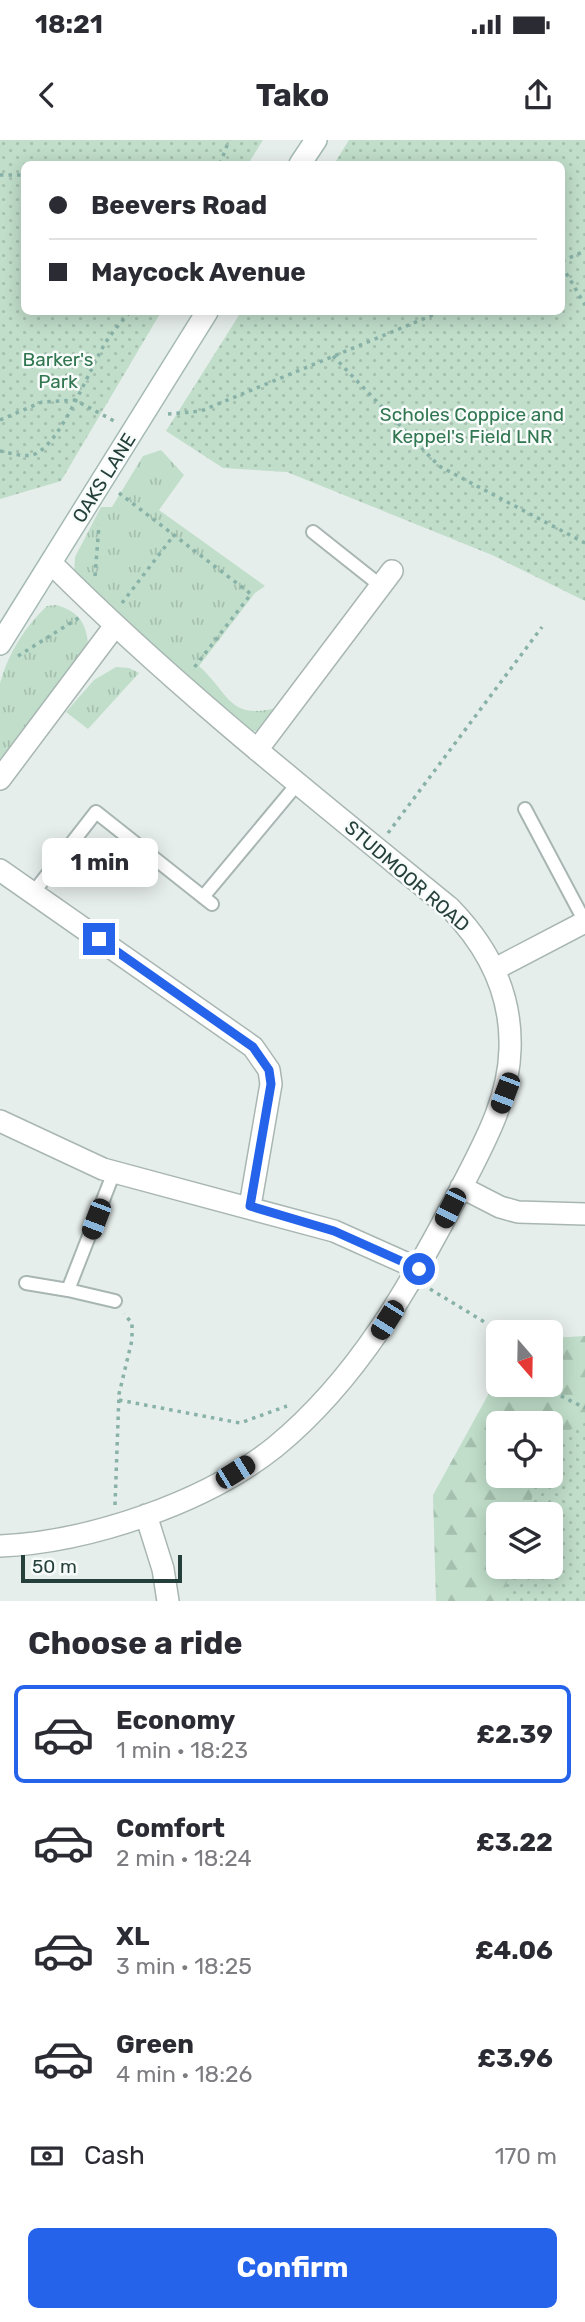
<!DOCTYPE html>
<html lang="en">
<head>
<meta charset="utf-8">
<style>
  body { margin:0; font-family:Rubik,sans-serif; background:#f7f7f7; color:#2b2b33; height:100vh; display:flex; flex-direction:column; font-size:26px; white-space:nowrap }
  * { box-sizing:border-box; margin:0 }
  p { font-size:23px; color:#7c7c81 }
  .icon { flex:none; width:38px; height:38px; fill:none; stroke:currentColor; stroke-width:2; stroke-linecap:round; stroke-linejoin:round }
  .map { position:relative; height:1461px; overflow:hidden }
  .sheet { display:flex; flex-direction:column; background:#fff; flex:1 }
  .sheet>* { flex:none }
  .guide { position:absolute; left:21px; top:21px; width:544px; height:154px; border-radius:10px; box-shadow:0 4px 18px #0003; display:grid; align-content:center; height:154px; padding:0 28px; background:#fff }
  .needle { width:46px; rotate:160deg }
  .buttons { position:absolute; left:486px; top:1180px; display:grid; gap:14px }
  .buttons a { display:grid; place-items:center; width:77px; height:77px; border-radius:10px; background:#fff; box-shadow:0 4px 18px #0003; font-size:35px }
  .scale { position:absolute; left:21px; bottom:18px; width:161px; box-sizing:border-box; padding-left:7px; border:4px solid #25403b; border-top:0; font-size:19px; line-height:24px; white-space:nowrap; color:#25403b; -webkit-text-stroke:5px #f7fbf9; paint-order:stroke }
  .end { position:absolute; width:32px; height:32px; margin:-16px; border:9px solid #2563eb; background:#fff; box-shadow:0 0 0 4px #fff }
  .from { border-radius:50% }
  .bubble { position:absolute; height:49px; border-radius:10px; background:#fff; box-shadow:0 4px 18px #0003; font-size:23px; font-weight:700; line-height:49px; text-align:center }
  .car { position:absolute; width:21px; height:42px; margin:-21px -10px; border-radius:9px; box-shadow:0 0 5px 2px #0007; background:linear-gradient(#222 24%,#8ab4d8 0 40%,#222 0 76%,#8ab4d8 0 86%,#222 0) }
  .guide b { display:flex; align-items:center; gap:24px; height:66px; font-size:26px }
  .guide b+b { border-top:2px solid #e1e1e2 }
  .guide i { width:18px; height:18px; background:#2b2b33 }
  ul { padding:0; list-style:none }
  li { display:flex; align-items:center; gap:21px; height:98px; margin:0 14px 10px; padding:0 14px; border:4px solid transparent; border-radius:10px }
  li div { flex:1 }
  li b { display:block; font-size:26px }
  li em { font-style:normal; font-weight:700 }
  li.current { border-color:#2563eb }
  li>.icon { width:63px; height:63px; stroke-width:1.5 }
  h2 { padding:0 28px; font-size:32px; line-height:84px }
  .pay { display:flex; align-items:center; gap:18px; height:77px; padding:0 28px; font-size:26px }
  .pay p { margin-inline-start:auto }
  .primary-button { display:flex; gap:14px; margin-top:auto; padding:14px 28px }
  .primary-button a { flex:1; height:80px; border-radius:10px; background:#2563eb; color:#fff; font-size:28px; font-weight:700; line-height:80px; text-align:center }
  .status { display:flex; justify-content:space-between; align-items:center; height:49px; padding:0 35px; background:#fff; direction:ltr }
  .status svg { height:19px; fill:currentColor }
  header { display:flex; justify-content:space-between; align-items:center; height:91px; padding:0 28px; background:#fff; font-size:32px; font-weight:700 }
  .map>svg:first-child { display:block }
</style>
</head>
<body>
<div class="status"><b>18:21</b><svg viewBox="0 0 49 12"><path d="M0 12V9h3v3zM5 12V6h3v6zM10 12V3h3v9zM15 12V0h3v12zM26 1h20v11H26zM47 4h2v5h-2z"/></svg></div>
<header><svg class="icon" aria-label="back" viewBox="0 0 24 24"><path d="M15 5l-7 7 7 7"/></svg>Tako<svg class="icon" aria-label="share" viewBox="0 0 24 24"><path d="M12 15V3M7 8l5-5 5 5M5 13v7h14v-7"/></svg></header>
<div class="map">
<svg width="585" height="1461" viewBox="0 0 585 1461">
  <defs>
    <pattern id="grass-tufts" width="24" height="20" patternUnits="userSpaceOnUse" patternTransform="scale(1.75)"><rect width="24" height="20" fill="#c0deca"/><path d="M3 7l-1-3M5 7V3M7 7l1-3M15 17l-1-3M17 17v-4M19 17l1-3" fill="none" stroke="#a5c0ae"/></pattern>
    <pattern id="forest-firs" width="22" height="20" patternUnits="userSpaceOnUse" patternTransform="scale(1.75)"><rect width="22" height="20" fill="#c0deca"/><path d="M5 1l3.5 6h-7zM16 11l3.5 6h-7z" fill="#a5c0ae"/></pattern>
    <pattern id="park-dots" width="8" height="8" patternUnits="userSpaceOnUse" patternTransform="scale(1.75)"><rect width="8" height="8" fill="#c0deca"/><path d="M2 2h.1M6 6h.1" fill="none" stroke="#a5c0ae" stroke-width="1.8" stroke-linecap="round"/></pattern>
  </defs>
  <rect width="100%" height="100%" fill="#e6eeeb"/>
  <path fill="url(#grass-tufts)" d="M161,310L184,335L159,370L265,446L255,453L199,526C231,555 228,581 280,567L262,590L250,592L242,589L74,434L75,417L101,367H112L143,316Z
    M56,465C79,471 88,485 88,509L0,619C0,601 0,559 0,543C9,512 24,488 47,466Z
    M116,527L129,528L139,533L88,589L66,572L94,540Z"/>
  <path fill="url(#forest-firs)" fill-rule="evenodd" d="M585,1196V1461H436L433,1355L499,1235V1244H551V1198ZM499,1283H551V1335H499ZM499,1374H551V1426H499Z"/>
  <path fill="url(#park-dots)" d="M0,0H263L248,24H24V172H161L61,341L0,359Z
    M349,0H585V461L492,415L287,332L223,328L166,291L241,172H562V24H334Z
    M585,1282V1461H501L512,1426H551V1374H529L536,1335H551V1300Z"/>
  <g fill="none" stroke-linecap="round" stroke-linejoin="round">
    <defs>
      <path id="lane" d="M313,392L381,446
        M525,669L585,782
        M33,753L96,672L212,764
        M203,757L298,643
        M114,1032L68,1150L115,1161
        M26,1143L68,1150"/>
      <path id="street" d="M257,610L392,431
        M0,639L114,487
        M0,730L253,907L269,930L271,944L250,1066
        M495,829L585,782
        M0,981L103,1029L334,1091L419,1129
        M461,1047L500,1067L518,1072L585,1074
        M146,1375L163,1429L168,1461
        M0,1406C89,1402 205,1363 275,1307C358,1239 410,1146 459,1052C482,1007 509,961 510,909C512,853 488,807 450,768C314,657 176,548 52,424"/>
      <path id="secondary" d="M300,24L316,0
        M0,504L207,172"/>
    </defs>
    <use href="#lane" stroke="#a8b6b3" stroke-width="16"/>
    <use href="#street" stroke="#a8b6b3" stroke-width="24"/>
    <use href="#secondary" stroke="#a5bab4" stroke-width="24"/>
    <path stroke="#88b1a7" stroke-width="3.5" stroke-dasharray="3.5 5" stroke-linecap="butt" d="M220,24L229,0
      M0,35H24
      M562,121L585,111
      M562,126L585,165
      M333,216L439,326L585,403
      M168,274L201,271L440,172
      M0,280L42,262L75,260L116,282
      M0,311C11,313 27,319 37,313C63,299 90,227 106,202C113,191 122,181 130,172
      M119,353L251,454L193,529
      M95,436L99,385
      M122,463L174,395
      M18,516L80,477
      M388,693L542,487
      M430,1149L501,1192
      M549,1244L559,1255L585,1268
      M119,1260L240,1283L287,1266
      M115,1365L119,1254L132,1200V1183L124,1174"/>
    <use href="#lane" stroke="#fff" stroke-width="12"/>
    <use href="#street" stroke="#fff" stroke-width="21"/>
    <use href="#secondary" stroke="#fff" stroke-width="21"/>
  </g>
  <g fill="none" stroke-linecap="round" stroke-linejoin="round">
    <path stroke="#2563eb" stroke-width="9" d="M99,799L253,907L269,930L271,944L250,1066L334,1091L419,1129"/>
  </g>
  <g text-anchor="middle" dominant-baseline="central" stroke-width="5" stroke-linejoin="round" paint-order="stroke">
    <g font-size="19" fill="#307650" stroke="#f7fbf9">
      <text x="58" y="219">Barker's<tspan x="58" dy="22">Park</tspan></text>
      <text x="472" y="274">Scholes Coppice and<tspan x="472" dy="22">Keppel's Field LNR</tspan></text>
    </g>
    <g font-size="19" fill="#25403b" stroke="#f7fbf9">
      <text transform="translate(104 338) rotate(-58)">OAKS LANE</text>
      <text transform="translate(407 736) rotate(41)">STUDMOOR ROAD</text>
    </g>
  </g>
</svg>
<div class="buttons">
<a><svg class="needle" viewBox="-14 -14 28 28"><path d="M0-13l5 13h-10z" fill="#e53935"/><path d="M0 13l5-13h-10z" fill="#7c7c81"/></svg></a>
<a><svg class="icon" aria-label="locate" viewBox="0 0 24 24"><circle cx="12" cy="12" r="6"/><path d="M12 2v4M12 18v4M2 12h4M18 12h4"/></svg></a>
<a><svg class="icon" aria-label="layers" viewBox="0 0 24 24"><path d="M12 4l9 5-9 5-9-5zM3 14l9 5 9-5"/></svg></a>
</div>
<div class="scale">50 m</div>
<i class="end from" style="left:419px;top:1129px"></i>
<i class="end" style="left:99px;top:799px"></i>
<div class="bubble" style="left:42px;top:698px;width:116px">1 min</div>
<i class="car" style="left:505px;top:953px;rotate:201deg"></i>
<i class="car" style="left:450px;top:1068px;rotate:207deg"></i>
<i class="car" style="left:96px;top:1079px;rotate:201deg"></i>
<i class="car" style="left:387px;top:1180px;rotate:212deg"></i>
<i class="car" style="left:235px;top:1332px;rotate:58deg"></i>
<div class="guide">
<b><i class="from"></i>Beevers Road</b>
<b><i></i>Maycock Avenue</b>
</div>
</div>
<section class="sheet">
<h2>Choose a ride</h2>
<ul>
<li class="current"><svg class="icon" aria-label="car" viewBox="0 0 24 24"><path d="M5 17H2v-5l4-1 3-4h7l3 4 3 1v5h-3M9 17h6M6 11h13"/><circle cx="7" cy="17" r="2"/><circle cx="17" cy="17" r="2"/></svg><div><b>Economy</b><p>1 min · 18:23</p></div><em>£2.39</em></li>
<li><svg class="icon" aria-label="car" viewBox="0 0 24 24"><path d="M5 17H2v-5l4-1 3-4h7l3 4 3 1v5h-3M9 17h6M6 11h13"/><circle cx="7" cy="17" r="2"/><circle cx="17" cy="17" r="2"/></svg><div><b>Comfort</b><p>2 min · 18:24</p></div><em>£3.22</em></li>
<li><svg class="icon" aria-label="car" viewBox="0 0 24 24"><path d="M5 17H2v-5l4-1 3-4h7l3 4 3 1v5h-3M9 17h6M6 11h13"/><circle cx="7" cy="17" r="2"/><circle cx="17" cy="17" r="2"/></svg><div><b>XL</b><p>3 min · 18:25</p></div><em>£4.06</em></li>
<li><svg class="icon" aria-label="car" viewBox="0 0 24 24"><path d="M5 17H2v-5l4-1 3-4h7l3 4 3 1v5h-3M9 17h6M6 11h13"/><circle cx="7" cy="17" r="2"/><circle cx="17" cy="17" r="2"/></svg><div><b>Green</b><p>4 min · 18:26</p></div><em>£3.96</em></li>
</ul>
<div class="pay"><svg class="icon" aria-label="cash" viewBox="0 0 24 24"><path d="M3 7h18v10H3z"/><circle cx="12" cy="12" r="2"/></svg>Cash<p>170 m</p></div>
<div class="primary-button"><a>Confirm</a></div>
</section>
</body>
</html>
